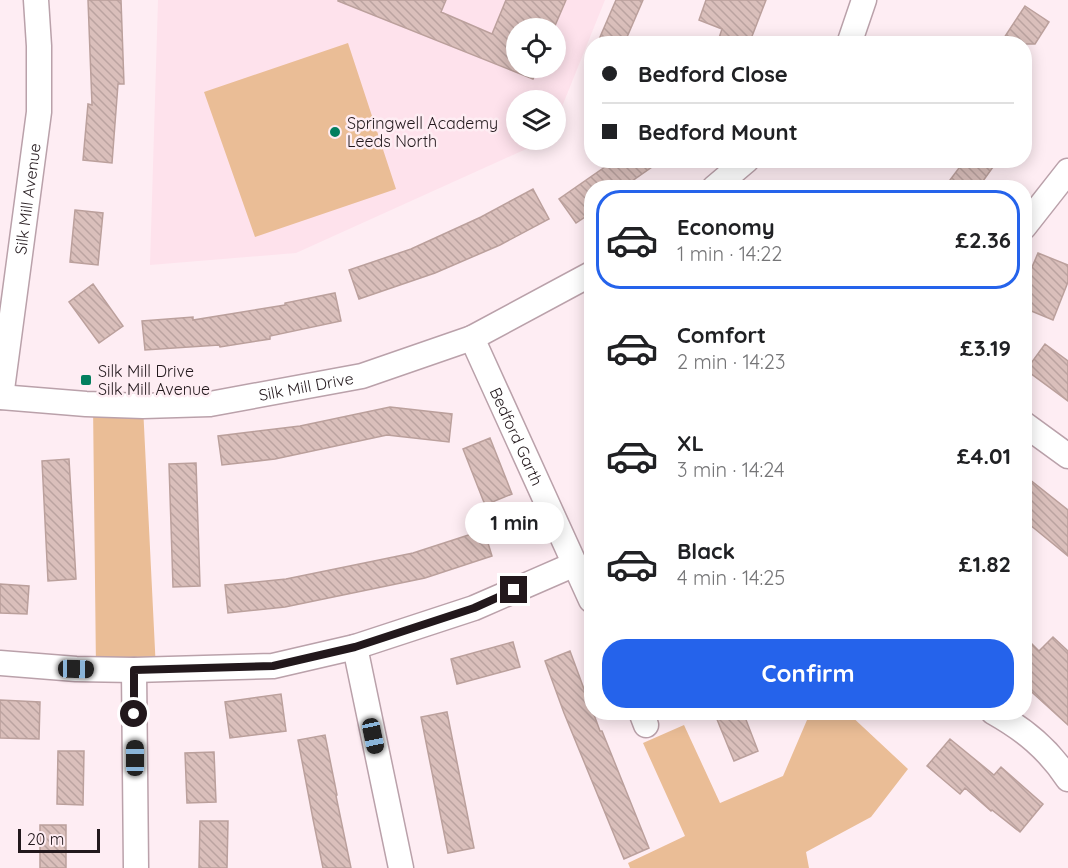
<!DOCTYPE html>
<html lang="en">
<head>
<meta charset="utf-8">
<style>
  body { margin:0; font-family:Quicksand,sans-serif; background:#f2f2f2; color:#202124; height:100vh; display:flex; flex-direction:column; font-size:22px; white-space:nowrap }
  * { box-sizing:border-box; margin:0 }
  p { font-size:20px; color:#757577 }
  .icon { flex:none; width:33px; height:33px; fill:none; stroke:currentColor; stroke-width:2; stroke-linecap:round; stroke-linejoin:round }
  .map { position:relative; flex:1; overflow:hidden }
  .sheet { position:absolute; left:584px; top:180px; width:448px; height:540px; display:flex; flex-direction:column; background:#fff; border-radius:24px; box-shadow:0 3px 15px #0003 }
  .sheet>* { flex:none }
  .hud { position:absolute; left:584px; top:36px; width:448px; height:132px; border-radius:24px; box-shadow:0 3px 15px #0003; display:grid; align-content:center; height:132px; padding:0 18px; background:#fff }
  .fabs { position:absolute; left:506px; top:18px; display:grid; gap:12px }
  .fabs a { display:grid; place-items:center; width:60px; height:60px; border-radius:50%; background:#fff; box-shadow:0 3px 15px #0003; font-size:30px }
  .scale { position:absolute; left:18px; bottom:15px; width:82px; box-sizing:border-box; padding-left:6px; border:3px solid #22181c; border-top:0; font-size:16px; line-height:21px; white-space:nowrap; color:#22181c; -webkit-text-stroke:4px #feedf3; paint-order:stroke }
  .end { position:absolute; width:27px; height:27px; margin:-14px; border:8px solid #22181c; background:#fff; box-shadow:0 0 0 3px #fff }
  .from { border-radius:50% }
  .bubble { position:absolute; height:42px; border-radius:21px; background:#fff; box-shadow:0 3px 15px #0003; font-size:20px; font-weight:700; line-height:42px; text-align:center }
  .car { position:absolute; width:18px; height:36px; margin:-18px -9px; border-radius:8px; box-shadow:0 0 4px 2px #0007; background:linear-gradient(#222 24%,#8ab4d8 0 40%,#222 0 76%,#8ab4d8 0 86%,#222 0) }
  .hud b { display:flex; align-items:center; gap:21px; height:57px; font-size:22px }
  .hud b+b { border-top:2px solid #e0e0e0 }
  .hud i { width:15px; height:15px; background:#202124 }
  ul { padding:10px 0 0; list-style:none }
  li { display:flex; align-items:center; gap:18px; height:99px; margin:0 12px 9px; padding:0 6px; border:3px solid transparent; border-radius:24px }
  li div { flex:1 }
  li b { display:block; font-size:22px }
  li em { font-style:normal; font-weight:700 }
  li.active { border-color:#2563eb }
  li>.icon { width:54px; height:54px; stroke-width:1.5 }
  .primary-button { display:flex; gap:12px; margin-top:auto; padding:12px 18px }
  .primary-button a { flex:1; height:69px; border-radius:24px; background:#2563eb; color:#fff; font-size:24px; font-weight:700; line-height:69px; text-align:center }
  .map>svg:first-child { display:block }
</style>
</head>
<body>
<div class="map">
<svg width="1068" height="868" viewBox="0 0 1068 868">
  <defs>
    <pattern id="building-back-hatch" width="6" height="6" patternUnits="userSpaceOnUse" patternTransform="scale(1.5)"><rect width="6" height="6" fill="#dabfbb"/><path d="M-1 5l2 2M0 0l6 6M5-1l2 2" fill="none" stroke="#bba3a0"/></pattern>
  </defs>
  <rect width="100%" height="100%" fill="#feedf3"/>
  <path fill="#fee2ec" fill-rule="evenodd" d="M158,0H605L555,124V100H516V140H546L296,253L150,265ZM516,28H555V68H516Z"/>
  <path fill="#eabd96" d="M348,43L396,189L255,237L204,92Z
    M93,404L143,406L156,670H96Z
    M810,713H848L908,769L871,817L806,852L809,868H630L628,863L685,836L643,743L684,725L720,803L783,776Z"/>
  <path fill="url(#building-back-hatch)" stroke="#bba09c" stroke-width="1.5" d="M88,0H121L124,84H118L112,163L83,160L88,104L92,105Z
    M338,0H446L441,12L492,34L506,0H566L554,28H516V68H538L533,79L338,1Z
    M616,0H643L624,44H597Z
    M706,0H766L749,44H717L722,29L699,20Z
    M1025,6L1049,22L1035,44H1000Z
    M615,160H662L622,188H591V213L576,223L559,199Z
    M965,160H998L978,188H944Z
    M533,189L549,219L500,245L435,273L359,299L349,270L411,249L481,217Z
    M75,210L103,213L98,265L70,262Z
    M1038,253L1068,265V282L1053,320L1024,308V286Z
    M93,284L123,326L99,343L69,302Z
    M335,293L341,321L270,336V339L220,347L219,345L145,350L142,321L193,317V320L285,305V303Z
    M1045,344L1068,361V401L1026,370Z
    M390,407L452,414L449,442L387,435L275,459L222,465L218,436L300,426Z
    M490,438L512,494L485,505L463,449Z
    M69,459L76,579L48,581L42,461Z
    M196,463L200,586L173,587L169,464Z
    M1024,475L1068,510V556L1024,520Z
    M484,530L492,556L425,578L285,607L228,613L225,585L286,579L413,553Z
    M0,584L29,586L27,614L0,613Z
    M1024,636L1039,651L1053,637L1068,651V725L1024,685Z
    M513,642L520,667L457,684L451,659Z
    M570,651L591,708V712H593L600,731H602L649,848L624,859L564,713L545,661Z
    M281,694L286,731L230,738L225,702Z
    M0,700L40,702L39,739L0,738Z
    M447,712L474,848L448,853L421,717Z
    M714,712H743L758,751L734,761Z
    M325,735L337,795L336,796L351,868H323L313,819L298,740Z
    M950,739L994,775L1001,767L1043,804L1020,832L992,810L991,811L965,788L960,794L927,766Z
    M58,751H84L83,805L57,804Z
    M214,752L216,802L187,803L185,753Z
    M200,821H228L227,868H199Z
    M40,825H66V868H40Z"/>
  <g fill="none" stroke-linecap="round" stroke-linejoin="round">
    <defs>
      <g id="minor">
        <path d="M849,44L864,0"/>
        <path d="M714,188L747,160"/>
        <path d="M1024,227L1068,171"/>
        <path id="s1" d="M472,338L591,600"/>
        <path id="s2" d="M0,397L86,404L143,406L210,404L362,376L472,338L591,274"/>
        <path id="s3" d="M1,397L39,112V46L36,0"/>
        <path d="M1024,424L1068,456"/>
        <path d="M355,647L401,868"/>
        <path d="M0,663L76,669L134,670L273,666L355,647L474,608L575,564"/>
        <path d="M134,670L136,868"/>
        <path d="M641,712L646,725"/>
        <path d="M993,712C1025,730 1048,749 1068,779"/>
      </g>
    </defs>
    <use href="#minor" stroke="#baa1aa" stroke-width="27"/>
    <use href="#minor" stroke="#fff" stroke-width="24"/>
  </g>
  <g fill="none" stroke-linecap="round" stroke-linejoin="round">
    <path stroke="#22181c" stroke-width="8" d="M134,714V670L273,666L355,647L474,608L514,590"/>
  </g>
  <g fill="#037f5f" stroke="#feedf3" stroke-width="2">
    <circle cx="335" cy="132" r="6"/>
    <rect x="80" y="374" width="12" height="12" rx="3"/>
  </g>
  <g text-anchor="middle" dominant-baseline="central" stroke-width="5" stroke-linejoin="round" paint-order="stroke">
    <g font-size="16" fill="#22181c" stroke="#feedf3" text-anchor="start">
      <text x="347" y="123">Springwell Academy<tspan x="347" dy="18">Leeds North</tspan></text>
      <text x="98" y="371">Silk Mill Drive<tspan x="98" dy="18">Silk Mill Avenue</tspan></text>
    </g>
    <g font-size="16" fill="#22181c" stroke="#feedf3">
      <text stroke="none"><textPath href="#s3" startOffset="200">Silk Mill Avenue</textPath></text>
      <text stroke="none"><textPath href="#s2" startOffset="308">Silk Mill Drive</textPath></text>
      <text stroke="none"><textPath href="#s1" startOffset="108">Bedford Garth</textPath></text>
    </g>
  </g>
</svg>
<div class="fabs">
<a><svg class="icon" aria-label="locate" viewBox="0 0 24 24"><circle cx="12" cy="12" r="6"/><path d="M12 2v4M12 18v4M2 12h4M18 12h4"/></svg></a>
<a><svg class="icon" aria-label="layers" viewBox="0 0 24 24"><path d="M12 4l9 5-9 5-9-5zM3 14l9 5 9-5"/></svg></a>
</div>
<div class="scale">20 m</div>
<i class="end from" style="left:134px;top:714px"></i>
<i class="end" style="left:514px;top:590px"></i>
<div class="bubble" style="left:465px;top:502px;width:99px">1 min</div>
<i class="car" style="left:76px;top:669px;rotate:91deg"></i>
<i class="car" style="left:373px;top:736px;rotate:168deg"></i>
<i class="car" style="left:135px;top:758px;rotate:0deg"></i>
<div class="hud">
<b><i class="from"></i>Bedford Close</b>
<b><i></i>Bedford Mount</b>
</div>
<section class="sheet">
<ul>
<li class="active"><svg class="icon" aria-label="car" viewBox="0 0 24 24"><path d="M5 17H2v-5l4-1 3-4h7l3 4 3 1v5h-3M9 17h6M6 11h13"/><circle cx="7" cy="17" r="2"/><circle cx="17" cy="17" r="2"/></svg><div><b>Economy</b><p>1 min · 14:22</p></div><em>£2.36</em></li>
<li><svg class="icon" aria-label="car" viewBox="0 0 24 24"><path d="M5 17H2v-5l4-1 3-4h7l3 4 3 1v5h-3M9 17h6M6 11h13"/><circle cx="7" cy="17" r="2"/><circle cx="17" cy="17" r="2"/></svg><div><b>Comfort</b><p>2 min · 14:23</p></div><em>£3.19</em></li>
<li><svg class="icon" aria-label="car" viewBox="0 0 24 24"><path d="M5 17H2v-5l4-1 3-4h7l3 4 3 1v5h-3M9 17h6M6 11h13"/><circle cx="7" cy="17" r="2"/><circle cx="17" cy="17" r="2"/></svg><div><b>XL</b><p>3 min · 14:24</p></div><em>£4.01</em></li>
<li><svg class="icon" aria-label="car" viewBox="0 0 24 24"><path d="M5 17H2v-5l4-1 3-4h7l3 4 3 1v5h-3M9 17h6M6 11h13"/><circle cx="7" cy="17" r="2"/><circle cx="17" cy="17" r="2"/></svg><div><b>Black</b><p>4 min · 14:25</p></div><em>£1.82</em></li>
</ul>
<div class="primary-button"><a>Confirm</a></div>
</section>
</div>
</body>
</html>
